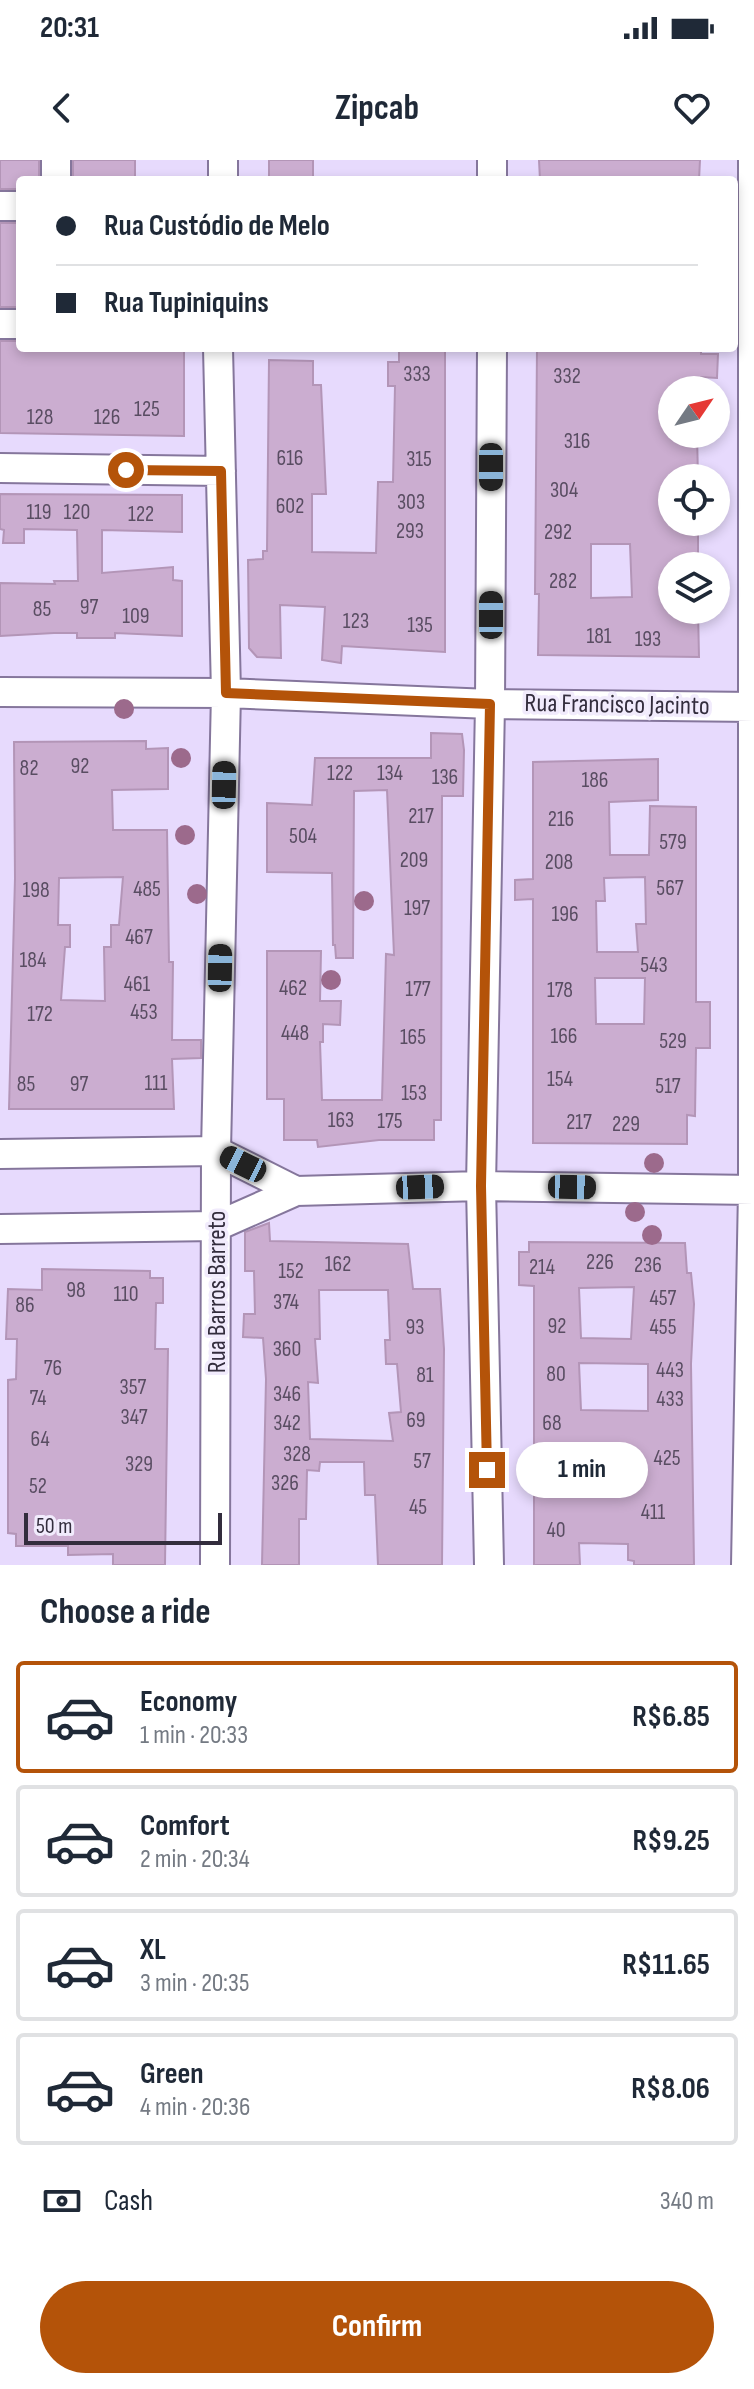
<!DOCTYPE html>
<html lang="en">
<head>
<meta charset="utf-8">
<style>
  body { margin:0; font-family:"Sofia Sans Condensed",sans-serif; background:#f6f6f7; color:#1f2937; height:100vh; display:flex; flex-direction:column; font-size:30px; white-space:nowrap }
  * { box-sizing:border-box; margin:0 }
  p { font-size:26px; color:#747a83 }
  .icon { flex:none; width:44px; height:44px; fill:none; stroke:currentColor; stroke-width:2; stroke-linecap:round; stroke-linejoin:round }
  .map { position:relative; height:1405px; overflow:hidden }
  .sheet { display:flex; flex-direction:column; background:#fff; flex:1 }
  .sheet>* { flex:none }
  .guide { position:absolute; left:16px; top:16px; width:722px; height:176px; border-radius:8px; box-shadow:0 4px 12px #0003; display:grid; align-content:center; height:176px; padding:0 40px; background:#fff }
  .needle { width:52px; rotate:55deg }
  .controls { position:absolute; left:658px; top:216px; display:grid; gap:16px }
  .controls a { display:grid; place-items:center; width:72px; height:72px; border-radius:50%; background:#fff; box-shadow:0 4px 12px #0003; font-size:40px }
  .scale { position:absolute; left:24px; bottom:20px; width:198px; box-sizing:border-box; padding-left:8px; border:4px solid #332d3d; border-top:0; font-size:22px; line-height:28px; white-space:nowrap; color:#332d3d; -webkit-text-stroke:6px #f1ebfc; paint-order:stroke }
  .end { position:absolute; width:36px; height:36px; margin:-18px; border:10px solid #b45309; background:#fff; box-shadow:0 0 0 4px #fff }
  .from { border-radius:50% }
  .bubble { position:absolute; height:56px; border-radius:28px; background:#fff; box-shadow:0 4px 12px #0003; font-size:26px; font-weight:700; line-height:56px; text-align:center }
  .car { position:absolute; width:24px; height:48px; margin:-24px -12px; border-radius:10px; box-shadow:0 0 6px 2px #0007; background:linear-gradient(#222 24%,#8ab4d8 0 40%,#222 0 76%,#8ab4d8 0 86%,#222 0) }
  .guide b { display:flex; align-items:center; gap:28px; height:76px; font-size:30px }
  .guide b+b { border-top:2px solid #e0e1e3 }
  .guide i { width:20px; height:20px; background:#1f2937 }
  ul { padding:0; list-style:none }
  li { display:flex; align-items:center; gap:24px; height:112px; margin:0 16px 12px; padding:0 24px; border:4px solid #e0e1e3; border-radius:8px }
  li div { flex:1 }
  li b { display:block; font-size:30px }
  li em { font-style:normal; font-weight:700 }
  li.on { border-color:#b45309 }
  li>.icon { width:72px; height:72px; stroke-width:1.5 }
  h2 { padding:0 40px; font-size:36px; line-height:96px }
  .pay { display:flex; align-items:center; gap:20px; height:88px; padding:0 40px; font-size:30px }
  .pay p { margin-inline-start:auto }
  .primary-button { display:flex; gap:16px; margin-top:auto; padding:16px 40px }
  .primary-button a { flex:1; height:92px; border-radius:48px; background:#b45309; color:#fff; font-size:32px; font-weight:700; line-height:92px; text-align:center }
  .status { display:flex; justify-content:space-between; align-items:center; height:56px; padding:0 40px; background:#fff; direction:ltr }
  .status svg { height:22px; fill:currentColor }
  header { display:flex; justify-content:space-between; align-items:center; height:104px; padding:0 40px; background:#fff; font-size:36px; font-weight:700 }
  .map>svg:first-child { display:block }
</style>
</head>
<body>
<div class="status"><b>20:31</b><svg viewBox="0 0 49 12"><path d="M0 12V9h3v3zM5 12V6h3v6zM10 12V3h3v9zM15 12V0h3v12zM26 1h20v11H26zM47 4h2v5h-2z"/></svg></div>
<header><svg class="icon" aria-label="back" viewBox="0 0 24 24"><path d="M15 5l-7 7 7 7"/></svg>Zipcab<svg class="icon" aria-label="heart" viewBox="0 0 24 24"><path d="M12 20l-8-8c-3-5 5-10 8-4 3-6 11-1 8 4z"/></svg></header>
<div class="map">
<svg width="754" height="1405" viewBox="0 0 754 1405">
  <rect width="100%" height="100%" fill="#e7dafd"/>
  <path fill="#cbadd0" stroke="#b395b7" stroke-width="2" fill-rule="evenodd" d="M0,0H39V20H20V29H0Z
    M73,0H135V20H73Z
    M269,0H313V20H269Z
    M539,0H700L699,20H540Z
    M0,63H20V147H0Z
    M0,181H20V188H184V276L0,273Z
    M399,188H445V492L342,486L341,503L322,500L325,447L280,445L281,498L257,497L249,488L248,400L263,399V391H267L269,200L313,201V225H321L326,334H312V392L376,393L378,322H393L395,226H388V202H399Z
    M537,188H701V194H718L717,218L701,217V229L698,230H672V274H697L698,318H672V362H698V406H672V450H698L699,497L538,495L539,434H535ZM591,384H630L632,437L591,438Z
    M0,334L182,335V372L102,370V413L173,407V420L182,421V476L115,473V478H77V473H54L0,476V423L55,424L54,421H78L77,370L24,369V383H3L4,370L0,369Z
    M431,573L462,574L464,590L463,636H442L441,960H434V980H379L318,987L317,980H284V939H267V791H321L320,841H341L340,865L323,864V882H320L322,940H382L386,794L394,795L387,630L354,631L353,798H336L335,785H333L332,713L267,712V643L312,645L315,598H431Z
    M146,581V589L168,588V629L112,630L113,670H167L169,802H173L172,880H201V898L172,899L174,949H9L15,718L14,582ZM123,717L119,765H111V787H104L105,841L61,840L65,787H70V765H58L59,718Z
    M658,599V640L609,642L610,695H649L650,646L696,647V842H710V888H696L695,956L687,955V984L533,983V739L515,740V720L533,719V602ZM645,717L646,764H636L638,792H597L596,741H605L604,718ZM595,818H645L644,864H596Z
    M269,1063L270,1081L408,1084L413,1129H440L444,1189L442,1405H378L375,1335H365L364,1302H320L319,1311L307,1310L306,1359H299V1405H262L266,1219L263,1178L243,1177L244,1154H255L254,1111H245V1072ZM319,1130H388L390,1180H385L386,1204H397L401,1252L389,1253L393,1281L310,1279L308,1222L318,1223L315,1179H320Z
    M529,1082L685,1083L687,1113H691L694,1144L691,1204L694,1405H634V1401L628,1400V1384L579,1383L580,1405H534V1126L519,1125V1092H529ZM634,1127L631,1179L581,1178L579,1128ZM579,1203L648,1204V1251L581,1250Z
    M42,1109L150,1111V1118H163V1143H156L155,1189H168L165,1405H113V1394L68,1395V1386H16V1374L8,1373V1220L16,1219L17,1179H6L8,1129L42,1130Z"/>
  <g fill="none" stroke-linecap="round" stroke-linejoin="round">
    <defs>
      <path id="minor" d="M56,20V0
        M223,20V0
        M492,20V0
        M0,46H20
        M0,164H20
        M0,308L221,311
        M0,532L226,533L490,544L754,547
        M0,994L216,991L296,1031
        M0,1069L217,1066L296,1031L481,1026L754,1030
        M215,1405L216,991L226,533L218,188
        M489,1405L481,1026L490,544L492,188
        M746,1405L753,1030V0"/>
    </defs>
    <use href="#minor" stroke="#85769c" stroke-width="32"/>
    <use href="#minor" stroke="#fff" stroke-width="28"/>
  </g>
  <g fill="#9c6a8c">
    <circle cx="124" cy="549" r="10"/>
    <circle cx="181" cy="598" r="10"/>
    <circle cx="185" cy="675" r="10"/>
    <circle cx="197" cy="734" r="10"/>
    <circle cx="364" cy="741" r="10"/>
    <circle cx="331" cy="820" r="10"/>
    <circle cx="654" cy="1003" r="10"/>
    <circle cx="635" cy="1052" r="10"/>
    <circle cx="652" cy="1075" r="10"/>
  </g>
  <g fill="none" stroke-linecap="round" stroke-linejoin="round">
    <path stroke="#b45309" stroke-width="10" d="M126,310L221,311L226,533L490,544L481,1026L487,1310"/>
  </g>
  <g text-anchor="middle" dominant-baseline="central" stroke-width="7" stroke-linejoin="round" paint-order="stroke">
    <g font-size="22" fill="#594d62">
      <text x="417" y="214">333</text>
      <text x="567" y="216">332</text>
      <text x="147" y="249">125</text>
      <text x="40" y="257">128</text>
      <text x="107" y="257">126</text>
      <text x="577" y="281">316</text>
      <text x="290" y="298">616</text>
      <text x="419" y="299">315</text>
      <text x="564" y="330">304</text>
      <text x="411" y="342">303</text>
      <text x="290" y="346">602</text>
      <text x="39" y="352">119</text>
      <text x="77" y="352">120</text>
      <text x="141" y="354">122</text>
      <text x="410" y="371">293</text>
      <text x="558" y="372">292</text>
      <text x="563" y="421">282</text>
      <text x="89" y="447">97</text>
      <text x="42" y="449">85</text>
      <text x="136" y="456">109</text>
      <text x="356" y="461">123</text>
      <text x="420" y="465">135</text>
      <text x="599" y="476">181</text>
      <text x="648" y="479">193</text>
      <text x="80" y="606">92</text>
      <text x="29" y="608">82</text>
      <text x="340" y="613">122</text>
      <text x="390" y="613">134</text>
      <text x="445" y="617">136</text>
      <text x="595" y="620">186</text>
      <text x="421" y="656">217</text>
      <text x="561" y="659">216</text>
      <text x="303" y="676">504</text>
      <text x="673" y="682">579</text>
      <text x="414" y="700">209</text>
      <text x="559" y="702">208</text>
      <text x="670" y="728">567</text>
      <text x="147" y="729">485</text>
      <text x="36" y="730">198</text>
      <text x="417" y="748">197</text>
      <text x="565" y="754">196</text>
      <text x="139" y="777">467</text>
      <text x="33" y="800">184</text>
      <text x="654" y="805">543</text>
      <text x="137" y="824">461</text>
      <text x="293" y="828">462</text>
      <text x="418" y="829">177</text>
      <text x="560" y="830">178</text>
      <text x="144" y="852">453</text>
      <text x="40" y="854">172</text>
      <text x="295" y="873">448</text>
      <text x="564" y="876">166</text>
      <text x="413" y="877">165</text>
      <text x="673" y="881">529</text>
      <text x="560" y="919">154</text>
      <text x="156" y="923">111</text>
      <text x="26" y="924">85</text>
      <text x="79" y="924">97</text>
      <text x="668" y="926">517</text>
      <text x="414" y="933">153</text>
      <text x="341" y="960">163</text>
      <text x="390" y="961">175</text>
      <text x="579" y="962">217</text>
      <text x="626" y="964">229</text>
      <text x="600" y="1102">226</text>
      <text x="338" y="1104">162</text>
      <text x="648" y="1105">236</text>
      <text x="542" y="1107">214</text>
      <text x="291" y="1111">152</text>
      <text x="76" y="1130">98</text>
      <text x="126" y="1134">110</text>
      <text x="663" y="1138">457</text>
      <text x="286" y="1142">374</text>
      <text x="25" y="1145">86</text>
      <text x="557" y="1166">92</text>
      <text x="415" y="1167">93</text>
      <text x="663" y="1167">455</text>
      <text x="287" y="1189">360</text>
      <text x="53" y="1208">76</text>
      <text x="670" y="1210">443</text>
      <text x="556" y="1214">80</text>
      <text x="425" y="1215">81</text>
      <text x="133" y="1227">357</text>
      <text x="287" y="1234">346</text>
      <text x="38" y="1238">74</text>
      <text x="670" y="1239">433</text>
      <text x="134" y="1257">347</text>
      <text x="416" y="1260">69</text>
      <text x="287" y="1263">342</text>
      <text x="552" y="1263">68</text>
      <text x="40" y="1279">64</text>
      <text x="297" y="1294">328</text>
      <text x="667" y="1298">425</text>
      <text x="422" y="1301">57</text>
      <text x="139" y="1304">329</text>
      <text x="285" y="1323">326</text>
      <text x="38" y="1326">52</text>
      <text x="418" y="1347">45</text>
      <text x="653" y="1352">411</text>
      <text x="556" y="1370">40</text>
    </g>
    <g font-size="26" fill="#332d3d" stroke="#f1ebfc">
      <text transform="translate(617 545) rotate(1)">Rua Francisco Jacinto</text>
      <text transform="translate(217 1132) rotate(-90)">Rua Barros Barreto</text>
    </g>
  </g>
</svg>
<div class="controls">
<a><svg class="needle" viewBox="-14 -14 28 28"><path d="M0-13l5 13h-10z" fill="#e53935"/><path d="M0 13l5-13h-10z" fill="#747a83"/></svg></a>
<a><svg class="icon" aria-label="locate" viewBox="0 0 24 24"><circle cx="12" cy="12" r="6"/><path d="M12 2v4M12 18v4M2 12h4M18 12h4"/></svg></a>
<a><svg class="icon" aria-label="layers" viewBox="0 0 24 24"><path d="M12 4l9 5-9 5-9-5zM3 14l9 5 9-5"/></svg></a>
</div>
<div class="scale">50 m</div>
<i class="end from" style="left:126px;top:310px"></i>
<i class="end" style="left:487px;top:1310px"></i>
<div class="bubble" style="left:516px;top:1282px;width:132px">1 min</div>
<i class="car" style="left:491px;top:307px;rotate:180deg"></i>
<i class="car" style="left:491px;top:455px;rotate:0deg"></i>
<i class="car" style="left:224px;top:625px;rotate:1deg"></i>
<i class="car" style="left:220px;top:808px;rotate:1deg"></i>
<i class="car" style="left:243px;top:1004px;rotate:296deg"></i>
<i class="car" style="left:420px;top:1027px;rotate:88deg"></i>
<i class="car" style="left:572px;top:1027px;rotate:91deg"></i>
<div class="guide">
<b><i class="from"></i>Rua Custódio de Melo</b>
<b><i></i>Rua Tupiniquins</b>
</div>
</div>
<section class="sheet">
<h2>Choose a ride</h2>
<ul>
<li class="on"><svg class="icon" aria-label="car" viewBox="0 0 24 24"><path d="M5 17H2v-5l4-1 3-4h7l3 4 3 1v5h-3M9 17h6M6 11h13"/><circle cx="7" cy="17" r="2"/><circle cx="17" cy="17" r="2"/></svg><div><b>Economy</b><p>1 min · 20:33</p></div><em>R$6.85</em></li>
<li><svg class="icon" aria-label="car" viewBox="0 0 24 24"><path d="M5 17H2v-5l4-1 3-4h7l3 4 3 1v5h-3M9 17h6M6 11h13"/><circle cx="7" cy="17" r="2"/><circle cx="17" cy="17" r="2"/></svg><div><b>Comfort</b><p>2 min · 20:34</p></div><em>R$9.25</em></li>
<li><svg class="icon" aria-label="car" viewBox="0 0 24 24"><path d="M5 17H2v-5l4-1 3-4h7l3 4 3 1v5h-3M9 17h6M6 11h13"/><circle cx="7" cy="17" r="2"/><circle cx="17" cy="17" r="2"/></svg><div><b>XL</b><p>3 min · 20:35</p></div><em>R$11.65</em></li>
<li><svg class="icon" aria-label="car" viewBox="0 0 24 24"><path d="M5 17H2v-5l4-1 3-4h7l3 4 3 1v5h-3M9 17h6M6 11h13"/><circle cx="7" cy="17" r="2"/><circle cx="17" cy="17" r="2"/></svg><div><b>Green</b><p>4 min · 20:36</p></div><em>R$8.06</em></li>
</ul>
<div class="pay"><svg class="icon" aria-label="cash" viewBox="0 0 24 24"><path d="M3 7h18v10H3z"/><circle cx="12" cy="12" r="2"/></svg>Cash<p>340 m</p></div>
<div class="primary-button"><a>Confirm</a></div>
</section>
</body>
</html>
